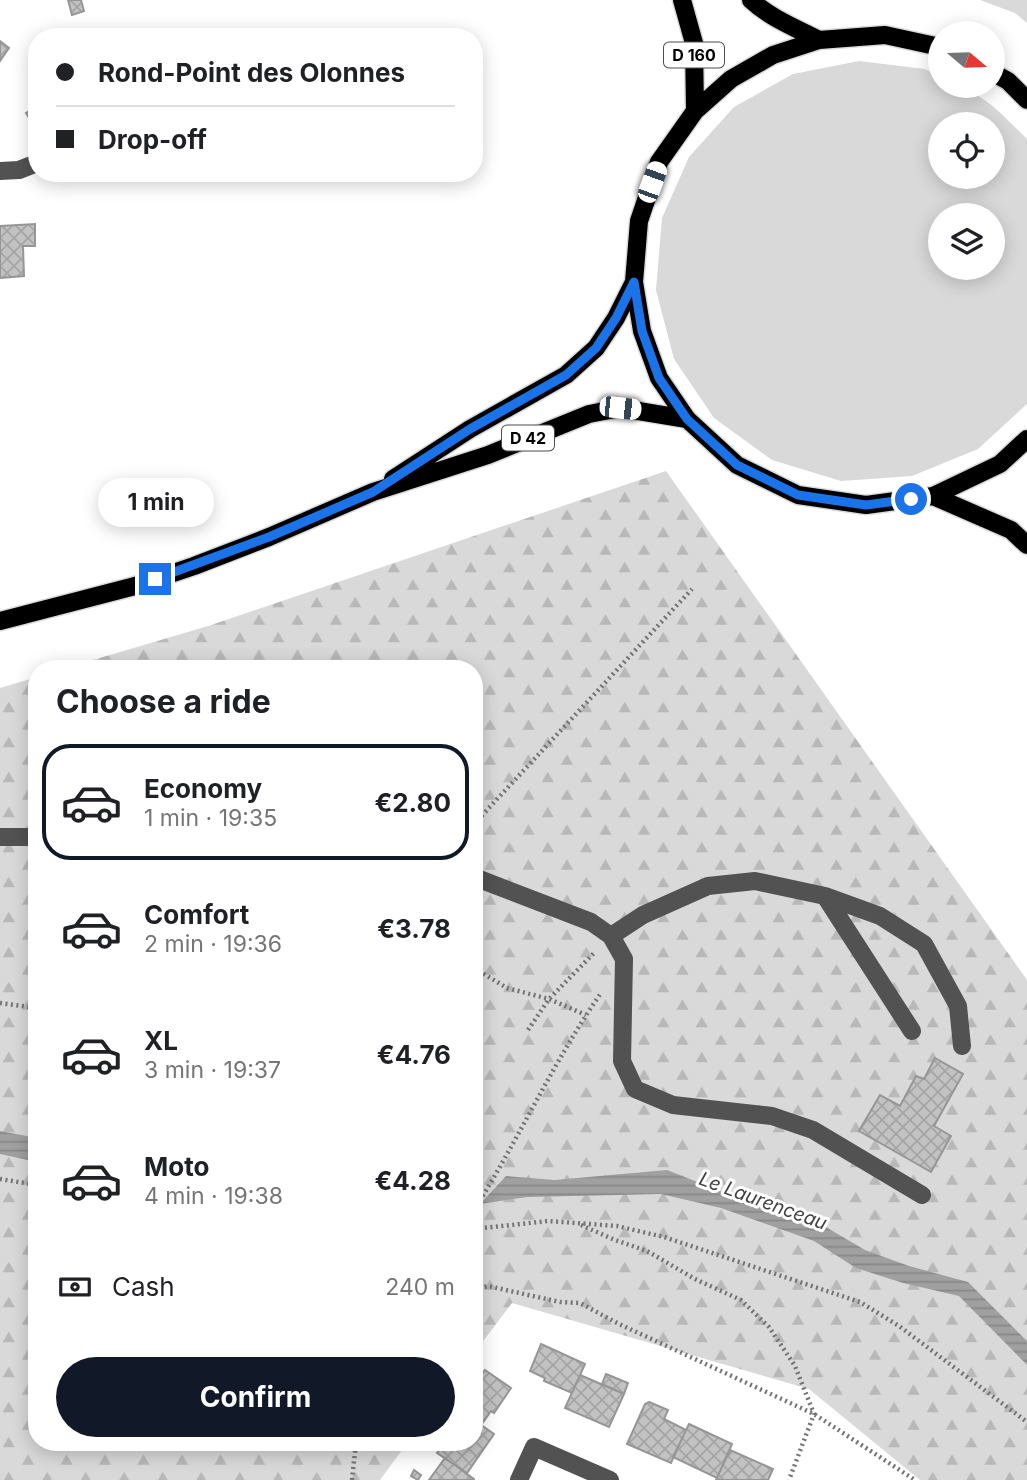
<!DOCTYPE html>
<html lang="en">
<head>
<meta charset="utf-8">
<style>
  body { margin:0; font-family:Inter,sans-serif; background:#f6f6f6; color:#202124; height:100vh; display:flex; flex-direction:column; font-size:26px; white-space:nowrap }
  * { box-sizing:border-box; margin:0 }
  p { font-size:23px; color:#757577 }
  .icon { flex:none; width:38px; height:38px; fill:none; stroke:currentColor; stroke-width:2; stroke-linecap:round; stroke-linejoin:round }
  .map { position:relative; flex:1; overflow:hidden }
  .drawer { position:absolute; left:28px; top:660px; width:455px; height:791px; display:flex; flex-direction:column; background:#fff; border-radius:28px; box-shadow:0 4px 18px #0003 }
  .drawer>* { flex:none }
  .banner { position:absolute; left:28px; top:28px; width:455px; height:154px; border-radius:28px; box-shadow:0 4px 18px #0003; display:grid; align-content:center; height:154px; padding:0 28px; background:#fff }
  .needle { width:46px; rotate:109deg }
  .tools { position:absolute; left:928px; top:21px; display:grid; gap:14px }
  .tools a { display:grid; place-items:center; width:77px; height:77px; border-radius:50%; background:#fff; box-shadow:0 4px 18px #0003; font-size:35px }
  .end { position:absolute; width:32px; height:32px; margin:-16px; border:9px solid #1a73e8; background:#fff; box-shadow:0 0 0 4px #fff }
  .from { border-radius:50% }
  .bubble { position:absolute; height:49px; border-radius:24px; background:#fff; box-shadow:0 4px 18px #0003; font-size:23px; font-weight:700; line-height:49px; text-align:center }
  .car { position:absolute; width:21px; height:42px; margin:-21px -10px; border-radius:9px; box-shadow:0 0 5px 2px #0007; background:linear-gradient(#fff 24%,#345 0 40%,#fff 0 76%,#345 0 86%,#fff 0) }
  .banner b { display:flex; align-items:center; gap:24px; height:66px; font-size:26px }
  .banner b+b { border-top:2px solid #e0e0e0 }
  .banner i { width:18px; height:18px; background:#202124 }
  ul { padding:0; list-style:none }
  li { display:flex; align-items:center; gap:21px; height:116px; margin:0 14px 10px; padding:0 14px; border:4px solid transparent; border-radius:28px }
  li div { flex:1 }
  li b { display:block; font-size:26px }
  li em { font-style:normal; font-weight:700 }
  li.active { border-color:#111827 }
  li>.icon { width:63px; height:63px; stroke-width:1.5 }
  h2 { padding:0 28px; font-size:32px; line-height:84px }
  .pay { display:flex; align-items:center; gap:18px; height:77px; padding:0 28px; font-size:26px }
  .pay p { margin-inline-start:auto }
  .action { display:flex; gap:14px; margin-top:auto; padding:14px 28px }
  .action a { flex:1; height:80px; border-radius:42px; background:#111827; color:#fff; font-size:28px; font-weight:700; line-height:80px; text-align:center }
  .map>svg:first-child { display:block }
</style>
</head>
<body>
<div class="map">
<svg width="1027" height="1480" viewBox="0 0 1027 1480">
  <defs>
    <pattern id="forest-firs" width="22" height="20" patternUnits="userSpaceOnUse" patternTransform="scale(1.75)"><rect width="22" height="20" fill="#d9d9d9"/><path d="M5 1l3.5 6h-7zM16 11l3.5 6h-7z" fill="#b8b8b8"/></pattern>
    <pattern id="water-rules" width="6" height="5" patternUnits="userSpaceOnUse" patternTransform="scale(1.75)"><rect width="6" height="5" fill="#a0a0a0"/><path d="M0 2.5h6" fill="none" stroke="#888"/></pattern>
    <pattern id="building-cross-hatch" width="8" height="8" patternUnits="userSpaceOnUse" patternTransform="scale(1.75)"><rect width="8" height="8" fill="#c2c2c2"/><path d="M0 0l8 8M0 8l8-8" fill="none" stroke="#a5a5a5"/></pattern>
  </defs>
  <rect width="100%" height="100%" fill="#fff"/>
  <path fill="#d9d9d9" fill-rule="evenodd" d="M980,0H1027V23L1015,13Z
    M859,61L925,69L940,77V86C980,86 1000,113 1027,139V404L978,449L912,476L841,481L772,460L714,418L674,359L656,290L662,218L689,157L734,107L793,74ZM940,124H992V177H940ZM940,215H992V268H940Z"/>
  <path fill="url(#forest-firs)" d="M666,471L1027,980V1480H920L809,1389L512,1303L474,1353V668H66L208,626Z
    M37,677V1442H408L380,1480H0V688Z"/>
  <path fill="url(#water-rules)" d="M0,1131L37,1138V1162L0,1154Z
    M667,1170L720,1191L814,1220L865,1250L909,1266L968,1282L1027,1341V1365L959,1296L903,1283L856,1268L814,1241L721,1208L661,1194L527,1197L480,1204L506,1176L555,1180Z"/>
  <path fill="url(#building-cross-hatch)" stroke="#969696" stroke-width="2" d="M68,0H81L84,11L72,15Z
    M0,41L9,48L0,61Z
    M37,106V130L26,113Z
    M35,224V246H23L24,276L0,278V226Z
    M935,1058L963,1074L934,1126L951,1136L931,1172L859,1131L880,1095L900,1106L916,1076L924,1079Z
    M541,1344L585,1364L572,1393L544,1381L545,1378L530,1371Z
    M485,1370L511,1388L494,1413L491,1411L481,1425L474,1420V1385Z
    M606,1374L628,1383L624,1394L602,1384Z
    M580,1375L624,1394L609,1427L565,1408Z
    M649,1402L668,1410L664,1419L686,1430L671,1463L627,1444L645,1404Z
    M474,1420L494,1434L467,1473L437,1453L444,1442H474Z
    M689,1424L732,1444L717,1478L673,1457Z
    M730,1450L773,1469L768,1480H716Z
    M445,1458L474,1479V1480H429Z
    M414,1470L421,1475L418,1480L411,1476Z"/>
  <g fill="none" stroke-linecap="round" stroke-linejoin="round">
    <defs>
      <path id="major" d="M682,0L694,43L695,111
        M751,0C770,18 796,28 819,40
        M940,47L885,35L819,40L773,55L731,79L695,111L659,162L639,221L634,282L642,331L659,378L687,419L737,465L798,495L866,505L933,496L1000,464L1027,439
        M992,72L1008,81L1027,100
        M393,479L470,429L566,375L596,348L616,318L634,282
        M933,496L1011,530L1027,545
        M0,621L135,586L194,566L269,537L373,492L488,455L589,414L620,408L687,419"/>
    </defs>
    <use href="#major" stroke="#dbdbdb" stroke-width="21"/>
    <path stroke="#747474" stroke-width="4.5" stroke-dasharray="2 3.5" stroke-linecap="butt" d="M474,824L692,589
      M474,968L507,988L549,999L586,1015
      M0,1003L37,1008
      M528,1030L549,999L595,952
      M0,1179L37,1185
      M474,1210C519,1139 553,1062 601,993
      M581,1225L615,1240L647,1251L695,1279L741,1300L769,1327L795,1366L814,1414L789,1480
      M474,1229L548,1221L617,1226L664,1237L860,1302L899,1326L1027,1422
      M474,1290L488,1286L560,1302L580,1303L619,1324L814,1414L915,1480
      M352,1480L356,1442"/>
    <path stroke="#525252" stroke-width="18" d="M0,171L19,170L37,163
      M0,837H37
      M474,877L591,922L611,936L624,959L622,1061L635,1089L673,1105L772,1116L813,1130L922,1195
      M825,896L912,1031
      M611,936L643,915L708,886L755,881L825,896L880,916L924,944L958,1006L962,1046
      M519,1480L534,1447L610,1480"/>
    <use href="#major" stroke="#000" stroke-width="18"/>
  </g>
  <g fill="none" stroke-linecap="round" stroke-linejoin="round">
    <path stroke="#1a73e8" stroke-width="9" d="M155,579L269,537L373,492L470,429L566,375L596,348L616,318L634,282L642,331L659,378L687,419L737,465L798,495L866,505L911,499"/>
  </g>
  <g text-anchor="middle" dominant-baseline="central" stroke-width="6" stroke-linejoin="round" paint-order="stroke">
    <g fill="#fff" stroke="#4c4c4c" stroke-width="2">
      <rect x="664" y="42.5" width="60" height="25" rx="5"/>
      <rect x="502" y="425.5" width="52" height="25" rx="5"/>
    </g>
    <g font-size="16" font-weight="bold" fill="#000">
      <text x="694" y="55">D 160</text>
      <text x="528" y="438">D 42</text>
    </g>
    <g font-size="19" font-style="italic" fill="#414141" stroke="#fff">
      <text transform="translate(763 1201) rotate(20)">Le Laurenceau</text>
    </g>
  </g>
</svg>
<div class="tools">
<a><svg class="needle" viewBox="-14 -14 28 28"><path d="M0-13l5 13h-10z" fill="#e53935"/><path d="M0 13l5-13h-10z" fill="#757577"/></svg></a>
<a><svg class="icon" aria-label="locate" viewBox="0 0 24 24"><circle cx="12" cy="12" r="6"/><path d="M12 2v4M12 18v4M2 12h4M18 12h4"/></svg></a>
<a><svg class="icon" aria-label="layers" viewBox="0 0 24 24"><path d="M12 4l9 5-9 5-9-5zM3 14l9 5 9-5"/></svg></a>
</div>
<i class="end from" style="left:911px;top:499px"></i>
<i class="end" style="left:155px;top:579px"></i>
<div class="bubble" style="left:98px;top:478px;width:116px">1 min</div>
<i class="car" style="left:652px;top:182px;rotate:20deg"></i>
<i class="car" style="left:620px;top:408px;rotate:96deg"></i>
<div class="banner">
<b><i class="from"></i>Rond-Point des Olonnes</b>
<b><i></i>Drop-off</b>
</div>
<section class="drawer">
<h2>Choose a ride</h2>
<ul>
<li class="active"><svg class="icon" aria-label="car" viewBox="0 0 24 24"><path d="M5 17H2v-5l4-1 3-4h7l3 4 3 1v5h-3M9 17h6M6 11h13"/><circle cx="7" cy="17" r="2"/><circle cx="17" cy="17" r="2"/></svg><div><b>Economy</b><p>1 min · 19:35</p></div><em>€2.80</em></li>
<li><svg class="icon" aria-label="car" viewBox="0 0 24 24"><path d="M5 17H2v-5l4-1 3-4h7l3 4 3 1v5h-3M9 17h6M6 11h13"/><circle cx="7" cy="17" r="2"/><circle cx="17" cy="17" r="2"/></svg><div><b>Comfort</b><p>2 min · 19:36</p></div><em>€3.78</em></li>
<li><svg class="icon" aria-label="car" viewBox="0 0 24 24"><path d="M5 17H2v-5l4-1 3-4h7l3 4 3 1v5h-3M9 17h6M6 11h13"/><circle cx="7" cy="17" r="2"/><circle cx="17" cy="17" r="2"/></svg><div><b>XL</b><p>3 min · 19:37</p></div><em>€4.76</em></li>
<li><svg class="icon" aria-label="car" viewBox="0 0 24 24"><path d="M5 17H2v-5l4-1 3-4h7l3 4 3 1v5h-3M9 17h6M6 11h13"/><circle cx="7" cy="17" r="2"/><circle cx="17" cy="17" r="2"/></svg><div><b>Moto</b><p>4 min · 19:38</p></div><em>€4.28</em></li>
</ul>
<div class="pay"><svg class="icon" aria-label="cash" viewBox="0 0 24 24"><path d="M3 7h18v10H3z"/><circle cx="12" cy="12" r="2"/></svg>Cash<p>240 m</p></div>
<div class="action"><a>Confirm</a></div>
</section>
</div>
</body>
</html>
